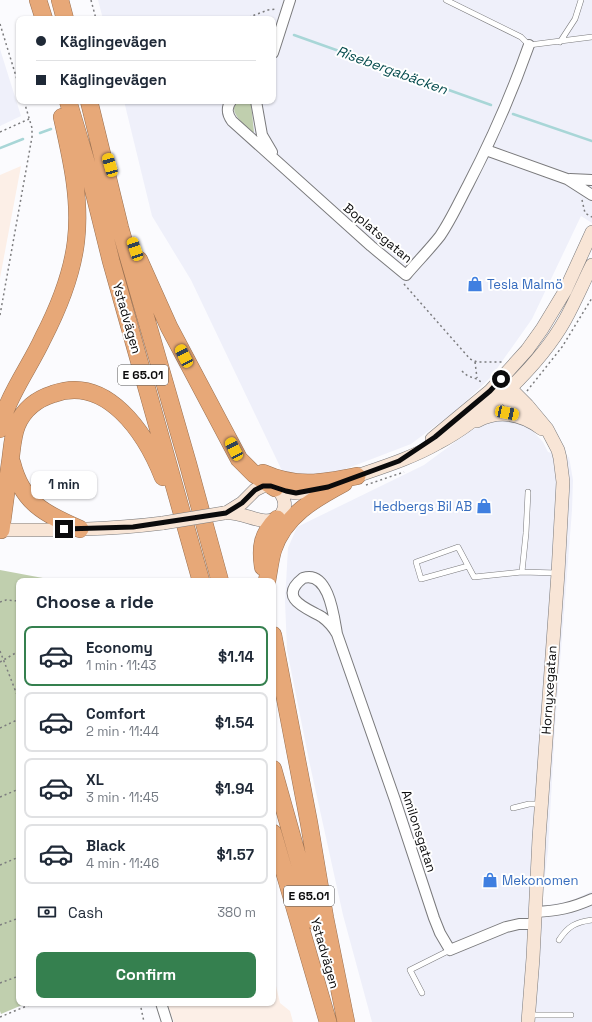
<!DOCTYPE html>
<html lang="en">
<head>
<meta charset="utf-8">
<style>
  body { margin:0; font-family:"Space Grotesk",sans-serif; background:#f2f2f3; color:#1f2937; height:100vh; display:flex; flex-direction:column; font-size:15px; white-space:nowrap }
  * { box-sizing:border-box; margin:0 }
  p { font-size:13px; color:#747a83 }
  .icon { flex:none; width:22px; height:22px; fill:none; stroke:currentColor; stroke-width:2; stroke-linecap:round; stroke-linejoin:round }
  .map { position:relative; flex:1; overflow:hidden }
  .sheet { position:absolute; left:16px; top:578px; width:260px; height:428px; display:flex; flex-direction:column; background:#fff; border-radius:8px; box-shadow:0 1px 3px #0004 }
  .sheet>* { flex:none }
  .guide { position:absolute; left:16px; top:16px; width:260px; height:88px; border-radius:8px; box-shadow:0 1px 3px #0004; display:grid; align-content:center; height:88px; padding:0 20px; background:#fff }
  .end { position:absolute; width:18px; height:18px; margin:-9px; border:5px solid #0b0b0c; background:#fff; box-shadow:0 0 0 2px #fff }
  .from { border-radius:50% }
  .bubble { position:absolute; height:28px; border-radius:8px; background:#fff; box-shadow:0 1px 3px #0004; font-size:13px; font-weight:700; line-height:28px; text-align:center }
  .car { position:absolute; width:12px; height:24px; margin:-12px -6px; border-radius:5px; box-shadow:0 0 3px 1px #0007; background:linear-gradient(#f5c518 24%,#345 0 40%,#f5c518 0 76%,#345 0 86%,#f5c518 0) }
  .guide b { display:flex; align-items:center; gap:14px; height:38px; font-size:15px }
  .guide b+b { border-top:1px solid #e0e1e3 }
  .guide i { width:10px; height:10px; background:#1f2937 }
  ul { padding:0; list-style:none }
  li { display:flex; align-items:center; gap:12px; height:60px; margin:0 8px 6px; padding:0 12px; border:2px solid #e0e1e3; border-radius:8px }
  li div { flex:1 }
  li b { display:block; font-size:15px }
  li em { font-style:normal; font-weight:700 }
  li.on { border-color:#35804f }
  li>.icon { width:36px; height:36px; stroke-width:1.5 }
  h2 { padding:0 20px; font-size:18px; line-height:48px }
  .pay { display:flex; align-items:center; gap:10px; height:44px; padding:0 20px; font-size:15px }
  .pay p { margin-inline-start:auto }
  .cta { display:flex; gap:8px; margin-top:auto; padding:8px 20px }
  .cta a { flex:1; height:46px; border-radius:8px; background:#35804f; color:#fff; font-size:16px; font-weight:700; line-height:46px; text-align:center }
  .map>svg:first-child { display:block }
</style>
</head>
<body>
<div class="map">
<svg width="592" height="1022" viewBox="0 0 592 1022">
  <rect width="100%" height="100%" fill="#fbfbfe"/>
  <path fill="#fcefe7" d="M21,166L0,278V175Z
    M273,973L280,1003L290,1011L293,1022H174L167,1003H273Z"/>
  <path fill="#eff0fa" d="M98,0H592V223L581,216L532,319L491,377L458,409L411,444L330,475L285,477L191,280L152,216L124,101H273V19H103Z
    M0,49L21,116L0,126Z
    M511,419L529,427L543,442L548,452L569,457L573,480L572,510L555,727L548,851L541,906L571,901L592,891V1022H372L343,915L310,765L287,650L285,601L288,548L297,527L424,465L470,431L487,423L498,420Z"/>
  <path fill="#c0cfae" d="M238,101H247L251,104L254,132H251C244,124 226,111 238,101Z
    M0,570L59,581H19V1003H27L1,1014L0,1011Z"/>
  <g fill="none" stroke-linecap="round" stroke-linejoin="round">
    <path stroke="#a8d6d7" stroke-width="2.5" d="M294,35L491,105
      M108,102L112,101
      M513,114L592,141
      M40,133L51,129
      M0,148L23,139"/>
    <defs>
      <path id="lane" d="M446,0L521,37L529,45L592,37
        M560,42L575,19L581,0
        M528,492L526,533L522,572L557,573
        M468,566L421,579L416,562L458,547L474,577L522,572
        M513,808L529,804H540
        M559,940C568,926 576,922 592,920
        M422,993L410,970L450,950
        M530,1015H571"/>
      <path id="street" d="M273,53L290,0
        M231,101C226,108 227,114 232,121L371,246L406,275C417,262 429,250 440,236C451,220 459,202 468,185C492,139 512,93 529,45
        M256,101L262,135L272,152
        M486,150L567,179L592,195
        M570,179L592,180
        M337,634C333,627 329,622 322,617C309,609 276,599 303,578C329,570 334,617 337,634L395,800L434,918L440,933L450,950L506,927L519,924H535
        M535,912C557,911 572,908 592,899
        M161,1003L167,1022"/>
      <path id="secondary" d="M501,379L527,405L547,429L558,450L560,458L563,482L558,573L539,838L533,958L528,1022
        M497,389L525,418
        M477,421C500,409 522,414 542,429
        M432,439L490,391L527,350L542,329L565,291L592,232
        M348,479C379,468 410,459 438,443C483,420 541,363 565,320C575,302 583,283 592,265
        M276,488C286,497 288,509 278,518
        M224,513C245,511 263,528 280,517
        M226,513L242,503L255,490L263,486H271L285,491L296,493L322,488
        M0,530C54,530 109,530 163,523"/>
      <path id="highway" d="M38,0L44,19
        M60,0L65,19
        M68,101L88,168L111,261L201,581
        M89,101L120,228L188,464L220,581
        M139,260L169,327L239,459L254,474L275,488
        M0,429C2,422 4,415 6,409C16,384 32,362 43,338C59,307 72,275 76,241C81,199 71,157 62,117
        M12,463C22,503 45,514 80,529
        M263,473C296,488 323,483 357,476
        M1,530C4,508 7,486 10,463C12,451 12,437 17,425C24,409 37,399 53,394C107,374 146,434 163,477
        M263,567C260,547 262,534 277,519
        M267,581C269,571 270,560 273,550C284,516 314,499 344,483
        M273,635L309,823L325,918L346,1022
        M273,769L316,922
        M273,833L328,1022"/>
    </defs>
    <use href="#lane" stroke="#7a7a7c" stroke-width="6"/>
    <use href="#street" stroke="#7a7a7c" stroke-width="12"/>
    <use href="#secondary" stroke="#7a7a7c" stroke-width="14"/>
    <use href="#highway" stroke="#9a7152" stroke-width="18"/>
    <path stroke="#7c7c7e" stroke-width="1.5" stroke-dasharray="2 3" stroke-linecap="butt" d="M91,0L96,19
      M244,19L268,10L277,9
      M0,24L19,86
      M0,132L29,119
      M582,200L585,213L592,217
      M404,284L470,359L477,362H502
      M0,315L32,137V128L24,101
      M475,362L477,378
      M462,371C470,380 474,375 482,383
      M527,391L562,347L592,298
      M366,485L404,472
      M0,602L6,600L19,601
      M0,651L19,700
      M0,662L19,651
      M0,728L19,719
      M0,797L19,789
      M0,865L19,857
      M0,925L19,918
      M0,983L19,976
      M140,1003L144,1022
      M0,1017L34,1003"/>
    <use href="#lane" stroke="#fff" stroke-width="5"/>
    <use href="#street" stroke="#fff" stroke-width="10"/>
    <use href="#secondary" stroke="#f8e5d6" stroke-width="13"/>
    <use href="#highway" stroke="#e7a878" stroke-width="17"/>
    <defs>
      <path id="secondary-bridge" d="M163,523L224,513"/>
    </defs>
    <use href="#secondary-bridge" stroke="#7a7a7c" stroke-width="14" stroke-linecap="butt"/>
    <use href="#secondary-bridge" stroke="#f8e5d6" stroke-width="13"/>
  </g>
  <g fill="none" stroke-linecap="round" stroke-linejoin="round">
    <path stroke="#0b0b0c" stroke-width="5" d="M64,529L133,527L226,513L242,503L255,490L263,486H271L286,491L296,493L328,487L399,461L435,437L490,391L501,379"/>
  </g>
  <defs>
    <symbol id="shop-bare" viewBox="-9 -9 18 18"><path d="M-5-2.5h2.3a2.7 3.5 0 0 1 5.4 0H5L5.5 6h-11ZM-1.5-2.5h3a1.5 2.3 0 0 0-3 0Z" fill="#3f7fe0" stroke="#fff" stroke-width="2.5" paint-order="stroke"/></symbol>
  </defs>
  <g fill-rule="evenodd">
    <use href="#shop-bare" x="464" y="273" width="22" height="22"/>
    <use href="#shop-bare" x="473" y="495" width="22" height="22"/>
    <use href="#shop-bare" x="479" y="869" width="22" height="22"/>
  </g>
  <g text-anchor="middle" dominant-baseline="central" stroke-width="4" stroke-linejoin="round" paint-order="stroke">
    <g fill="#fff" stroke="#545455" stroke-width="1">
      <rect x="118" y="365" width="50" height="20" rx="3"/>
      <rect x="284" y="886" width="50" height="20" rx="3"/>
    </g>
    <g font-size="12" font-weight="bold" fill="#0b0b0c">
      <text x="143" y="375">E 65.01</text>
      <text x="309" y="896">E 65.01</text>
    </g>
    <g font-size="13" fill="#0b0b0c" stroke="#fff">
      <text transform="translate(378 233) rotate(40)">Boplatsgatan</text>
      <text transform="translate(127 318) rotate(74)">Ystadvägen</text>
      <text transform="translate(549 690) rotate(-86)">Hornyxegatan</text>
      <text transform="translate(419 831) rotate(72)">Amilonsgatan</text>
      <text transform="translate(325 953) rotate(74)">Ystadvägen</text>
    </g>
    <g font-size="13" fill="#366cbe" stroke="#fff" text-anchor="start">
      <text x="487" y="284">Tesla Malmö</text>
      <text x="472" y="506" text-anchor="end">Hedbergs Bil AB</text>
      <text x="502" y="880">Mekonomen</text>
    </g>
    <g font-size="14" font-style="italic" fill="#054b4d" stroke="#fff">
      <text transform="translate(392 70) rotate(20)">Risebergabäcken</text>
    </g>
  </g>
</svg>
<i class="end from" style="left:501px;top:379px"></i>
<i class="end" style="left:64px;top:529px"></i>
<div class="bubble" style="left:31px;top:471px;width:66px">1 min</div>
<i class="car" style="left:110px;top:165px;rotate:344deg"></i>
<i class="car" style="left:135px;top:249px;rotate:341deg"></i>
<i class="car" style="left:184px;top:356px;rotate:333deg"></i>
<i class="car" style="left:507px;top:413px;rotate:102deg"></i>
<i class="car" style="left:234px;top:449px;rotate:333deg"></i>
<div class="guide">
<b><i class="from"></i>Käglingevägen</b>
<b><i></i>Käglingevägen</b>
</div>
<section class="sheet">
<h2>Choose a ride</h2>
<ul>
<li class="on"><svg class="icon" aria-label="car" viewBox="0 0 24 24"><path d="M5 17H2v-5l4-1 3-4h7l3 4 3 1v5h-3M9 17h6M6 11h13"/><circle cx="7" cy="17" r="2"/><circle cx="17" cy="17" r="2"/></svg><div><b>Economy</b><p>1 min · 11:43</p></div><em>$1.14</em></li>
<li><svg class="icon" aria-label="car" viewBox="0 0 24 24"><path d="M5 17H2v-5l4-1 3-4h7l3 4 3 1v5h-3M9 17h6M6 11h13"/><circle cx="7" cy="17" r="2"/><circle cx="17" cy="17" r="2"/></svg><div><b>Comfort</b><p>2 min · 11:44</p></div><em>$1.54</em></li>
<li><svg class="icon" aria-label="car" viewBox="0 0 24 24"><path d="M5 17H2v-5l4-1 3-4h7l3 4 3 1v5h-3M9 17h6M6 11h13"/><circle cx="7" cy="17" r="2"/><circle cx="17" cy="17" r="2"/></svg><div><b>XL</b><p>3 min · 11:45</p></div><em>$1.94</em></li>
<li><svg class="icon" aria-label="car" viewBox="0 0 24 24"><path d="M5 17H2v-5l4-1 3-4h7l3 4 3 1v5h-3M9 17h6M6 11h13"/><circle cx="7" cy="17" r="2"/><circle cx="17" cy="17" r="2"/></svg><div><b>Black</b><p>4 min · 11:46</p></div><em>$1.57</em></li>
</ul>
<div class="pay"><svg class="icon" aria-label="cash" viewBox="0 0 24 24"><path d="M3 7h18v10H3z"/><circle cx="12" cy="12" r="2"/></svg>Cash<p>380 m</p></div>
<div class="cta"><a>Confirm</a></div>
</section>
</div>
</body>
</html>
